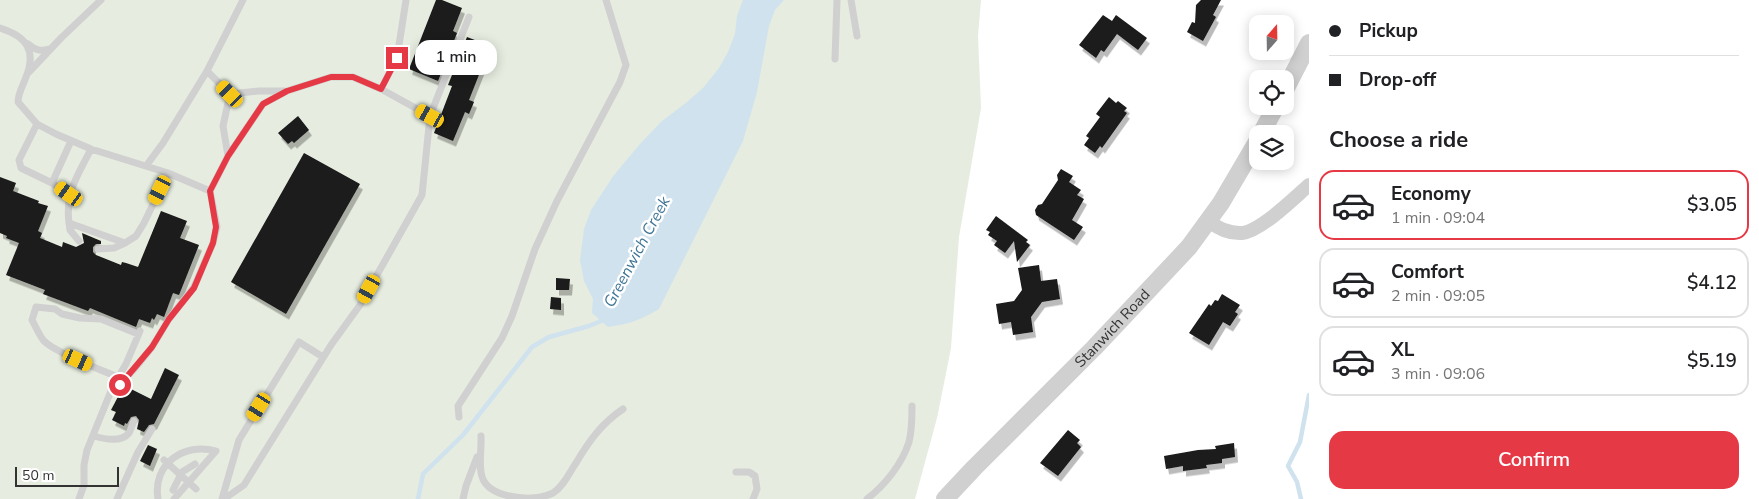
<!DOCTYPE html>
<html lang="en">
<head>
<meta charset="utf-8">
<style>
  body { margin:0; font-family:"Nunito Sans",sans-serif; background:#f6f6f6; color:#202124; height:100vh; display:flex; flex-direction:column; font-size:19px; white-space:nowrap }
  * { box-sizing:border-box; margin:0 }
  p { font-size:16px; color:#757577 }
  .icon { flex:none; width:28px; height:28px; fill:none; stroke:currentColor; stroke-width:2; stroke-linecap:round; stroke-linejoin:round }
  .map { position:relative; flex:1; overflow:hidden }
  .side { display:flex; flex-direction:column; background:#fff; width:450px }
  .side>* { flex:none }
  .hud { display:grid; align-content:center; height:110px; padding:0 20px; background:#fff }
  .needle { width:32px; rotate:20deg }
  .controls { position:absolute; left:1249px; top:15px; display:grid; gap:10px }
  .controls a { display:grid; place-items:center; width:45px; height:45px; border-radius:10px; background:#fff; box-shadow:0 2px 12px #0003; font-size:25px }
  .scale { position:absolute; left:15px; bottom:12px; width:104px; box-sizing:border-box; padding-left:5px; border:2px solid #333; border-top:0; font-size:14px; line-height:18px; white-space:nowrap; color:#333; -webkit-text-stroke:4px #fff; paint-order:stroke }
  .end { position:absolute; width:22px; height:22px; margin:-11px; border:6px solid #e63946; background:#fff; box-shadow:0 0 0 2px #fff }
  .from { border-radius:50% }
  .bubble { position:absolute; height:35px; border-radius:15px; background:#fff; box-shadow:0 2px 12px #0003; font-size:16px; font-weight:600; line-height:35px; text-align:center }
  .car { position:absolute; width:15px; height:30px; margin:-15px -8px; border-radius:6px; box-shadow:0 0 4px 1px #0007; background:linear-gradient(#f5c518 24%,#345 0 40%,#f5c518 0 76%,#345 0 86%,#f5c518 0) }
  .hud b { display:flex; align-items:center; gap:18px; height:48px; font-size:19px }
  .hud b+b { border-top:1px solid #e0e0e0 }
  .hud i { width:12px; height:12px; background:#202124 }
  ul { padding:0; list-style:none }
  li { display:flex; align-items:center; gap:15px; height:70px; margin:0 10px 8px; padding:0 10px; border:2px solid #e0e0e0; border-radius:15px }
  li div { flex:1 }
  li b { display:block; font-size:19px }
  li em { font-style:normal; font-weight:600 }
  li.current { border-color:#e63946 }
  li>.icon { width:45px; height:45px; stroke-width:1.5 }
  h2 { padding:0 20px; font-size:22px; line-height:60px }
  .action { display:flex; gap:10px; margin-top:auto; padding:10px 20px }
  .action a { flex:1; height:58px; border-radius:15px; background:#e63946; color:#fff; font-size:20px; font-weight:600; line-height:58px; text-align:center }
  main { display:flex; flex:1; min-height:0 }
  .map>svg:first-child { display:block }
</style>
</head>
<body>
<main>
<div class="map">
<svg width="1309" height="499" viewBox="0 0 1309 499">
  <defs>
    <filter id="shadow"><feDropShadow dx="3" dy="5.5" stdDeviation="0" flood-color="#0004"/></filter>
  </defs>
  <rect width="100%" height="100%" fill="#fff"/>
  <path fill="#e6ecdf" d="M0,0H981L978,36L981,108L959,237L951,348L937,418L915,499H0Z"/>
  <path fill="#cfe2ee" d="M743,0H784L775,10L769,26L757,92L743,141L659,309C641,320 629,324 608,327L592,313L593,299L584,281L580,260L584,229L591,210L614,175L640,144L662,121L687,102L704,87L719,68L728,52L735,34L737,16Z"/>
  <g fill="none" stroke-linecap="round" stroke-linejoin="round">
    <path stroke="#cfe2ee" stroke-width="4.5" d="M418,499L423,474L463,435L532,347L549,337L589,326L601,321L602,318
      M1301,499L1297,482L1288,466L1300,442L1309,395"/>
  </g>
  <path fill="#1a1a1a" filter="url(#shadow)" d="M436,0H442L462,8L453,31L457,33L438,81L409,69Z
    M1201,0H1221L1213,15L1216,17L1203,41L1187,32L1192,22L1195,23L1196,5Z
    M1103,15L1112,21L1116,15L1147,38L1138,50L1117,34L1104,52L1101,50L1096,58L1079,45Z
    M467,37L493,47L489,58L486,57L469,100L474,102L469,114L465,112L453,141L434,133L452,86L448,85Z
    M1109,97L1116,103L1118,101L1127,108L1124,111L1127,113L1102,148L1100,146L1095,153L1084,145L1089,138L1086,136L1100,117L1096,114Z
    M298,116L309,130L294,143L292,141L288,144L278,133Z
    M304,153L360,184L286,314L231,282Z
    M1061,169L1073,176L1069,182L1081,190L1077,195L1084,199L1072,220L1083,227L1074,240L1036,215L1035,210L1038,205L1042,204L1058,180L1057,175Z
    M0,177L16,183L13,191L39,201L38,203L48,206L38,231L42,233L40,238L62,247L63,242L76,247L84,243L82,233L101,241V244H96L93,247V252L96,255L121,265L122,262L126,263L138,267L161,211L187,221L180,238L199,245L179,295L173,293L164,317L157,314L154,320L152,318L150,323L139,319L136,327L90,308L88,311L43,294L45,290L6,275L19,243L6,238L7,236L0,233Z
    M996,216L1028,240L1026,242L1030,245L1017,262L1014,241L1005,253L994,245L997,241L988,235L990,232L986,230Z
    M1039,265L1041,281L1057,279L1060,299L1042,302L1031,317L1033,332L1013,335L1011,322L999,324L996,304L1014,301L1022,290L1018,268Z
    M556,278L570,279L569,290H556Z
    M1222,294L1240,305L1235,312L1238,314L1230,326L1223,322L1209,345L1189,333L1209,304L1211,306L1215,300L1218,301Z
    M551,297L561,298V310L550,309Z
    M165,368L179,375L154,424L149,425L144,432L137,429L139,420L136,416L131,417L127,424L125,423L124,426L112,420L116,412L111,410L121,391L125,393L127,387L151,399Z
    M1068,430L1080,440L1077,443L1081,447L1058,476L1040,463Z
    M1234,443L1235,457L1222,459V463L1206,465L1207,468L1183,471V466L1166,469L1164,456L1198,450L1216,449L1215,446Z
    M148,445L157,449L150,466L140,461Z"/>
  <g fill="none" stroke-linecap="round" stroke-linejoin="round">
    <path stroke="#d0d0d0" stroke-width="7" d="M851,0L857,36
      M0,28C26,36 37,50 26,77C23,86 18,93 18,102L37,124L56,134L91,149L168,173L210,191L228,156L263,104L287,91L331,77H353L381,89L430,116
      M28,44C35,50 41,52 49,49
      M835,59L837,0
      M207,71L230,94
      M29,72L61,38L101,0
      M381,89L397,58L406,0
      M230,94L259,91H284
      M37,124L19,160L21,168L52,183L69,194
      M91,149C78,175 65,192 69,223L125,243L136,236L144,223L168,173
      M228,156L223,126L230,94
      M146,166L163,143L207,71L243,0
      M52,183L71,141
      M69,223L70,230L79,241
      M98,249L114,248L125,243
      M118,377C101,370 56,353 44,341C39,335 36,327 32,320L36,307L55,309L62,314L80,318L101,319L138,334
      M110,394L136,367L152,347L169,319L194,287L213,243L217,227L210,191
      M459,417L458,406L502,338L512,316L535,249L557,201L620,82L626,65L606,0
      M94,436C104,439 121,443 129,433C131,430 132,424 134,421
      M481,436C482,465 471,487 509,496C523,499 540,499 553,493C564,486 569,473 576,463C589,441 602,423 623,409
      M164,460L196,489
      M736,472H749L755,476L757,489L753,499
      M173,490L182,472L195,464
      M79,499L84,485V465L87,450L113,386L126,364L140,331
      M117,499L138,452L152,429
      M158,499C152,464 184,442 216,451L174,499
      M222,499L239,440L299,342L323,357
      M224,499L244,485L331,345L360,305L422,195L430,116L469,17
      M463,499L466,486L477,457
      M867,499C885,485 902,464 909,442C912,431 912,418 912,406"/>
    <path stroke="#d0d0d0" stroke-width="14" d="M1209,222C1219,228 1229,234 1242,233C1261,231 1294,198 1309,185"/>
    <g stroke="#d0d0d0" stroke-width="18">
      <path d="M1285,90L1309,43"/>
      <path d="M1261,134L1276,106"/>
      <path id="s1" d="M945,499L974,468L1094,348L1189,247L1221,203L1258,140"/>
    </g>
  </g>
  <g fill="none" stroke-linecap="round" stroke-linejoin="round">
    <path stroke="#e63946" stroke-width="6" d="M120,385L152,347L169,319L194,288L213,243L216,227L210,191L228,156L263,104L287,91L331,77H353L381,89L397,58"/>
  </g>
  <g text-anchor="middle" dominant-baseline="central" stroke-width="5" stroke-linejoin="round" paint-order="stroke">
    <g font-size="15" fill="#333" stroke="#fff">
      <text stroke="none"><textPath href="#s1" startOffset="239">Stanwich Road</textPath></text>
    </g>
    <g font-size="16" font-style="italic" fill="#3f7597" stroke="#fff">
      <text transform="translate(637 252) rotate(-62)">Greenwich Creek</text>
    </g>
  </g>
</svg>
<div class="controls">
<a><svg class="needle" viewBox="-14 -14 28 28"><path d="M0-13l5 13h-10z" fill="#e53935"/><path d="M0 13l5-13h-10z" fill="#757577"/></svg></a>
<a><svg class="icon" aria-label="locate" viewBox="0 0 24 24"><circle cx="12" cy="12" r="6"/><path d="M12 2v4M12 18v4M2 12h4M18 12h4"/></svg></a>
<a><svg class="icon" aria-label="layers" viewBox="0 0 24 24"><path d="M12 4l9 5-9 5-9-5zM3 14l9 5 9-5"/></svg></a>
</div>
<div class="scale">50 m</div>
<i class="end from" style="left:120px;top:385px"></i>
<i class="end" style="left:397px;top:58px"></i>
<div class="bubble" style="left:415px;top:40px;width:82px">1 min</div>
<i class="car" style="left:230px;top:94px;rotate:315deg"></i>
<i class="car" style="left:430px;top:116px;rotate:299deg"></i>
<i class="car" style="left:160px;top:190px;rotate:206deg"></i>
<i class="car" style="left:69px;top:194px;rotate:305deg"></i>
<i class="car" style="left:369px;top:289px;rotate:209deg"></i>
<i class="car" style="left:78px;top:360px;rotate:114deg"></i>
<i class="car" style="left:259px;top:407px;rotate:212deg"></i>
</div>
<section class="side">
<div class="hud">
<b><i class="from"></i>Pickup</b>
<b><i></i>Drop-off</b>
</div>
<h2>Choose a ride</h2>
<ul>
<li class="current"><svg class="icon" aria-label="car" viewBox="0 0 24 24"><path d="M5 17H2v-5l4-1 3-4h7l3 4 3 1v5h-3M9 17h6M6 11h13"/><circle cx="7" cy="17" r="2"/><circle cx="17" cy="17" r="2"/></svg><div><b>Economy</b><p>1 min · 09:04</p></div><em>$3.05</em></li>
<li><svg class="icon" aria-label="car" viewBox="0 0 24 24"><path d="M5 17H2v-5l4-1 3-4h7l3 4 3 1v5h-3M9 17h6M6 11h13"/><circle cx="7" cy="17" r="2"/><circle cx="17" cy="17" r="2"/></svg><div><b>Comfort</b><p>2 min · 09:05</p></div><em>$4.12</em></li>
<li><svg class="icon" aria-label="car" viewBox="0 0 24 24"><path d="M5 17H2v-5l4-1 3-4h7l3 4 3 1v5h-3M9 17h6M6 11h13"/><circle cx="7" cy="17" r="2"/><circle cx="17" cy="17" r="2"/></svg><div><b>XL</b><p>3 min · 09:06</p></div><em>$5.19</em></li>
</ul>
<div class="action"><a>Confirm</a></div>
</section>
</main>
</body>
</html>
